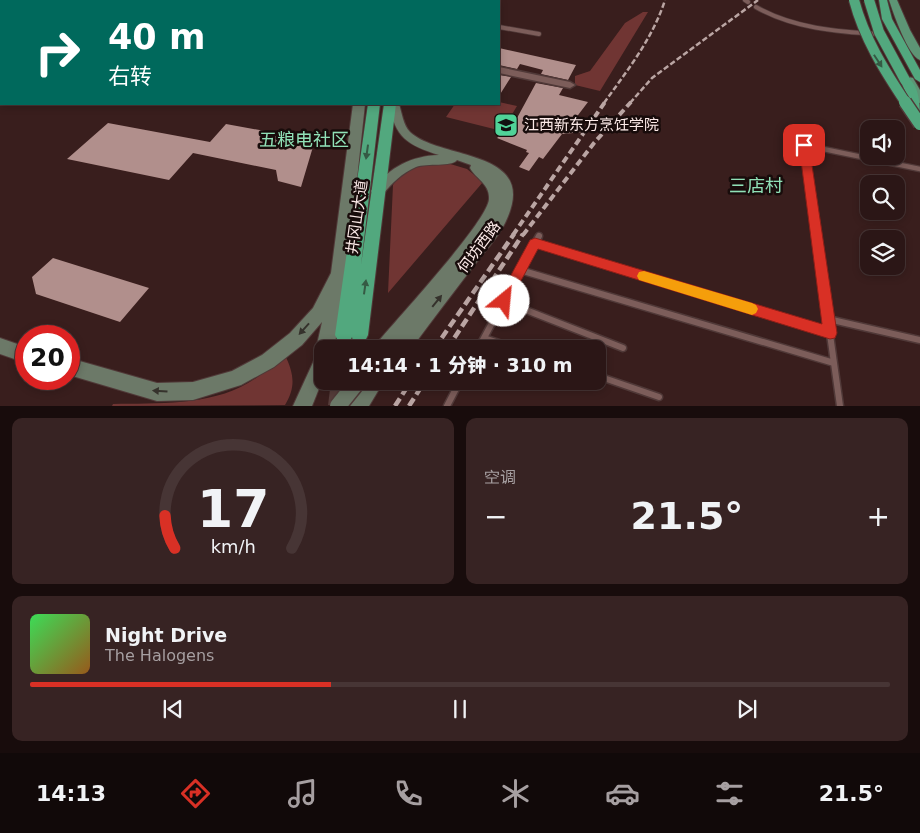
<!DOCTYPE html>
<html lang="zh">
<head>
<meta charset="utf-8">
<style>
	body { margin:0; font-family:"DejaVu Sans","Noto Sans SC",sans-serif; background:#372323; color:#f1f3f6; height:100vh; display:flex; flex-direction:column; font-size:19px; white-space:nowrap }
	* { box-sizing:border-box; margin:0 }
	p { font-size:16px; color:#a69fa1 }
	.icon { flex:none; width:28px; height:28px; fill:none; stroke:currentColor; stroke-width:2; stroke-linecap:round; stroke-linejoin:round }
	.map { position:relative; height:406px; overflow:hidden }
	.side { display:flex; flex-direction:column; gap:12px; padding:12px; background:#180c0c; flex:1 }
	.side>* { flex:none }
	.top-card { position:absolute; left:0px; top:0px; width:500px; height:105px; box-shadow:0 2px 8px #0003,0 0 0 1px #473535; background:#00695c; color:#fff; overflow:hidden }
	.tools { position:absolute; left:860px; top:120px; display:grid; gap:10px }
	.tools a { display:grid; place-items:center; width:45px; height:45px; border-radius:10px; background:#2b1616; box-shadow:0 2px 8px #0003,0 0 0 1px #473535; font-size:25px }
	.speed { position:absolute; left:15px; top:325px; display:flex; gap:10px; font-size:25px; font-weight:700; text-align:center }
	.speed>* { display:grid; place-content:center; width:65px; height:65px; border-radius:50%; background:#2b1616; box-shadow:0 2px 8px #0003,0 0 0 1px #473535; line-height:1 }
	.speed .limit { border:8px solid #d22; background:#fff; color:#111 }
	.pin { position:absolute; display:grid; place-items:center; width:42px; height:42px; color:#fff; margin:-21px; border-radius:10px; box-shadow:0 2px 8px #0006 }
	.me { position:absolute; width:55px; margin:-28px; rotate:28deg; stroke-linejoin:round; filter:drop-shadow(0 0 4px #0008) }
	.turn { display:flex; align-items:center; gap:18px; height:105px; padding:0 25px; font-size:22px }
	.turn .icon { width:65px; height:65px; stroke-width:2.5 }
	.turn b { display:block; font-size:35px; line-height:42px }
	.big { font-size:38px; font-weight:800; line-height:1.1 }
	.side .tile { flex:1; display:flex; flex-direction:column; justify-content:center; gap:8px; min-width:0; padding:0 18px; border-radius:10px; background:#372323 }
	.side .dial { align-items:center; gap:0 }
	.dial svg { height:130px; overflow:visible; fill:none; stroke:#473535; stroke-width:7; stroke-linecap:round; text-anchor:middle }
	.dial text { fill:#f1f3f6; stroke:none }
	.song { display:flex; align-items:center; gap:15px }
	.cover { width:60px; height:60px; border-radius:8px; background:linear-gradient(135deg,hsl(130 70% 55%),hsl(30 70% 35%)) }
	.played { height:5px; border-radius:2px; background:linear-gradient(90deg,#d93025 35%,#473535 35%) }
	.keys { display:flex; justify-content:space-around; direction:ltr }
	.heat { display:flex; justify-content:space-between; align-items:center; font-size:28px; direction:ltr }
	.side .tiles { flex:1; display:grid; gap:12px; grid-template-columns:1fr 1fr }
	.tile:last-child { grid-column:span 2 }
	.trip { position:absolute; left:314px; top:340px; width:292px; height:50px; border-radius:10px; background:#2b1616; box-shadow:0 2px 8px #0003,0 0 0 1px #473535; font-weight:800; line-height:50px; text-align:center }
	.dock { display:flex; height:80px; justify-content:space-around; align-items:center; background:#110909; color:#a69fa1 }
	.dock .icon { width:35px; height:35px }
	.dock .current { color:#d93025 }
	.dock b { font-size:22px; color:#f1f3f6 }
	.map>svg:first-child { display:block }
</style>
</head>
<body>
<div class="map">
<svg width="920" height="406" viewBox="0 0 920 406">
	<rect width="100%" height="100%" fill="#391e1d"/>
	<path fill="#703533" d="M643,12H648L600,91L575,85V76L590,71L625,23Z
		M499,102L517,106L502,131L446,117L455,104H499Z
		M447,163L467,169L483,182L388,293L393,185C405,165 427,164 447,163Z
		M285,355C294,374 296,387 285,405L112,406L113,404C157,403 209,406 248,383C261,376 273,364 285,355Z"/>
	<path fill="#b18f8c" d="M499,48L576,65L568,80L541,74L543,70L520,64L517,69L499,65Z
		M499,75L511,77L499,96Z
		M536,83L563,88L559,95L588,102L569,127L584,132L562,134L543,159L539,157L529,171L519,167L529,153L526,152L527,150L497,138L517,118Z
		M108,123L210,142L226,124L315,140L301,187L278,181L276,170L193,153L169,180L67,159Z
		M53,258L149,288L120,322L36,294L32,277Z"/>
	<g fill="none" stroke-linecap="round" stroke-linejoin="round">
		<path stroke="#563d3b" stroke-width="16" stroke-dasharray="16 8" stroke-linecap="butt" d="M343,349L344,335
			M358,349L359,335
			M336,406L339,381"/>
		<g stroke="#503938" stroke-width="5.5">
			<path id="service-far2" d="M745,0L748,2
				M756,7C793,28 837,32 879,34
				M499,27L539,34"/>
		</g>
		<g stroke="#503938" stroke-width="7">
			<path id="service-far1" d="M816,235L804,145L920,169"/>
		</g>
		<g stroke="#503938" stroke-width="9">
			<path id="service" d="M816,234L840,406
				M535,243L830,333
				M520,270L834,363
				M503,301L623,348
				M828,319L920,340
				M484,338L517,349
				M478,349L539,236
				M598,376L659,397
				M447,406L460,381"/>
		</g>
		<g stroke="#503938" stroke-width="3">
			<path id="tertiary" d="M499,67L570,82L575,85L570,88L499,73Z"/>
		</g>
		<g stroke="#503938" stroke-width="2">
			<path id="secondary" d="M353,104H365L347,273L334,349H322V381L312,406H293L316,356L319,355L316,349L322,322L302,345L274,367L241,385L193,400L157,401L69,375V358L157,383L193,382L232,371L262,355L290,333L313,308L331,273Z
				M389,104H399C402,113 403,125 410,132C441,161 542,148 505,223C498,238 485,251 476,263C454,292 432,320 411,349H374L377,343C396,320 488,221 489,199C490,184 476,179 470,168L471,165L457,160C452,167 427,163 416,167C402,173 392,183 383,194H373L371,191L373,188C391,167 411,156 439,155C407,145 395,137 389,104Z
				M0,338L26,347V363L0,354Z
				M364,381H384L369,406H348Z"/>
		</g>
		<g stroke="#503938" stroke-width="2">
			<path id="primary" d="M405,0H413V1H405Z
				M889,0H897L910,30L920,48V60C908,56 893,12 889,0Z
				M909,77L913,78L920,90V103L916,102L904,80Z"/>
		</g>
		<g stroke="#503938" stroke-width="2">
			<path id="trunk" d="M384,0H392V1H384Z
				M394,0H402V1H394Z
				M879,0H887L892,19L920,70V82L915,79L882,19Z
				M905,77C918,81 920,102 920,114L914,110L900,80Z
				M368,104H380L361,265L384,104H396L368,335L365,341L359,343L353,341L352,337L350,341L344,343L338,341L335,335Z"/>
		</g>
		<use href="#service-far2" stroke="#7c5d5a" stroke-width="4"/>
		<use href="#service-far1" stroke="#7c5d5a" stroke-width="4.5"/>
		<use href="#service" stroke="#7c5d5a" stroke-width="6"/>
		<use href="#tertiary" fill="#7c5d5a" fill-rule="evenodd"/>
		<use href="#secondary" fill="#6c7968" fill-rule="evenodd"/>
		<use href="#primary" fill="#5d9575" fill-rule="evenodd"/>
		<use href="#trunk" fill="#52a87e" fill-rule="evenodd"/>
		<path stroke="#baa5a3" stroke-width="2.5" stroke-dasharray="5.5 2.5" stroke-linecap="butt" d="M604,103C627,71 653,38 665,0
			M630,103L652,78L758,0"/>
		<path stroke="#baa5a3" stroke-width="4" stroke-dasharray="7 4" stroke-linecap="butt" d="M513,235L605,102
			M523,235L594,143L631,102"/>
		<path stroke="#baa5a3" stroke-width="4.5" stroke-dasharray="9 4.5" stroke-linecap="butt" d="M434,349L514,234
			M447,349L523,234
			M395,406L411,381
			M409,406L425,381"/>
		<g stroke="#503938" stroke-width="19" stroke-linecap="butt">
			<path id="secondary-bridge" d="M338,406L358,381"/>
		</g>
		<g stroke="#503938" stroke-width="12" stroke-linecap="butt">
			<path id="trunk-bridge-far1" d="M854,0C864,38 884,70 906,103
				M869,0L879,32L905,80"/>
		</g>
		<g stroke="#503938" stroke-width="15" stroke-linecap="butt">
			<path id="trunk-bridge" d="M905,102L920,124"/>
		</g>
		<use href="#secondary-bridge" stroke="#6c7968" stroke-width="16"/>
		<use href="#trunk-bridge-far1" stroke="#52a87e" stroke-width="10"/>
		<use href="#trunk-bridge" stroke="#52a87e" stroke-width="12"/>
	</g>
	<defs><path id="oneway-solid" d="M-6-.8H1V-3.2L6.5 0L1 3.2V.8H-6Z" transform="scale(1.25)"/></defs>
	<g fill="#355a44">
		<use href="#oneway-solid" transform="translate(878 61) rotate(57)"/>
		<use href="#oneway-solid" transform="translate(367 152) rotate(98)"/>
		<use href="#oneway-solid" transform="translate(365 287) rotate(-82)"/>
	</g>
	<g fill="#35322c">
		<use href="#oneway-solid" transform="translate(437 301) rotate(-51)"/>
		<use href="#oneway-solid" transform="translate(304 329) rotate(132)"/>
		<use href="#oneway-solid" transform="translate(160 391) rotate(-176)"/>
	</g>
	<path fill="#d93025" stroke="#8d1f18" d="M804,141L809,145L837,333L835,338L830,339L538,249L508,305L504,307L499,305L497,301L499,297L530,240L535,238L822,324L799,145Z"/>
	<path fill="#f59e0b" d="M644,271L752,303L756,305L758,309L756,313L752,315L639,280L637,276L639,272Z"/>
	<defs>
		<g id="university-square" transform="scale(1.25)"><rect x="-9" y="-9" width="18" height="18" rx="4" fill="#50d398" stroke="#180c0b"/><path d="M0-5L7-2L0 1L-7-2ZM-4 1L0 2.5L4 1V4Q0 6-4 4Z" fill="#111"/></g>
	</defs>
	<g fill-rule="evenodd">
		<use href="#university-square" x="506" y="125"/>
	</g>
	<g text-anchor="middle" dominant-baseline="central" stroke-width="5" stroke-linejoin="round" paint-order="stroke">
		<g font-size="15" fill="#fceae8" stroke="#180c0b" text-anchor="start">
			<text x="524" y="125">江西新东方烹饪学院</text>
		</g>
		<g font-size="15" fill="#fceae8" stroke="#180c0b">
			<text transform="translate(357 217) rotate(-82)">井冈山大道</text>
			<text transform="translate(479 247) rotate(-53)">何坊西路</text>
		</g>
		<g font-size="18" fill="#90e1b7" stroke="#180c0b">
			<text x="304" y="139">五粮电社区</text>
			<text x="756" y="185">三店村</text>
		</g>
	</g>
</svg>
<div class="tools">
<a><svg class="icon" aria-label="sound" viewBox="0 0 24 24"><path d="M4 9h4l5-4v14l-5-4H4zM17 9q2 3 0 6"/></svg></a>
<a><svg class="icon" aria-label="search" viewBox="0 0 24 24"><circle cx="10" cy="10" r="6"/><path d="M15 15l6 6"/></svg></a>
<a><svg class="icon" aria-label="layers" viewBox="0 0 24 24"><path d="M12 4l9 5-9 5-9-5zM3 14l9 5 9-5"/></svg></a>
</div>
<div class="speed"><div class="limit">20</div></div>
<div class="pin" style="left:804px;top:145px;background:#d93025"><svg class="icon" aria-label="arrive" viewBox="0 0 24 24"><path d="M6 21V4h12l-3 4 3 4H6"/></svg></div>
<svg class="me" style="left:504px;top:301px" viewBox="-20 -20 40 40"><circle r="19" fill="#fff"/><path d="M0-13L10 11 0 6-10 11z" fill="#d93025"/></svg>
<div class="trip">14:14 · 1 分钟 · 310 m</div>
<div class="top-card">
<div class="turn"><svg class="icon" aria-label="right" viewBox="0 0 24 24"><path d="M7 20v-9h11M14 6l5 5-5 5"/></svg><div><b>40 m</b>右转</div></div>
</div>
</div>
<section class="side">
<div class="tiles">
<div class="tile dial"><svg viewBox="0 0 100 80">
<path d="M14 69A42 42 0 1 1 86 69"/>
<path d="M14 69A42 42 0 0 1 8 49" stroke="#d93025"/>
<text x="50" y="56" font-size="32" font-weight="700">17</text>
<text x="50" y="72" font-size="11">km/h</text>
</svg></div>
<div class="tile"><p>空调</p>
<div class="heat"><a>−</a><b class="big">21.5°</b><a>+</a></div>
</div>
<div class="tile">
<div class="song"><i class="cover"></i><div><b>Night Drive</b><p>The Halogens</p></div></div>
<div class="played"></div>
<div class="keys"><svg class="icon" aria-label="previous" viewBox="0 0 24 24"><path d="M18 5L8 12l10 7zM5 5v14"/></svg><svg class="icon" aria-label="pause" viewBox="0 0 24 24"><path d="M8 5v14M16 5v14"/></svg><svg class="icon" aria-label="next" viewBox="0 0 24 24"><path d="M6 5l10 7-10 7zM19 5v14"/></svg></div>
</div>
</div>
</section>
<nav class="dock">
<b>14:13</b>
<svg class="icon current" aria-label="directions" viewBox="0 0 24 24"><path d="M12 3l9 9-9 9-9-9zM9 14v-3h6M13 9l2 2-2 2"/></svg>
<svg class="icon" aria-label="music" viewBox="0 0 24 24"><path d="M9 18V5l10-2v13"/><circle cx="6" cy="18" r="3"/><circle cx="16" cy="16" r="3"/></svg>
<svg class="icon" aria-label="phone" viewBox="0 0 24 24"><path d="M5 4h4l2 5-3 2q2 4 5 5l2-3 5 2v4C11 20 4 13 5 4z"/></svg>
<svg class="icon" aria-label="climate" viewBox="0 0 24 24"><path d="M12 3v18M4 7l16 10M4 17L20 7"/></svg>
<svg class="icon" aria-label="car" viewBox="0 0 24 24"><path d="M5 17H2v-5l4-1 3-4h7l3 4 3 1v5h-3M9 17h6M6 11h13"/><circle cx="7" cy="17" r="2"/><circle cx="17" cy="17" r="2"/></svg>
<svg class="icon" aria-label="filters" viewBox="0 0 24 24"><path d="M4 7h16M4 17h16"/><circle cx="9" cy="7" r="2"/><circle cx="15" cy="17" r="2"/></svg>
<b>21.5°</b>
</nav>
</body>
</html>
